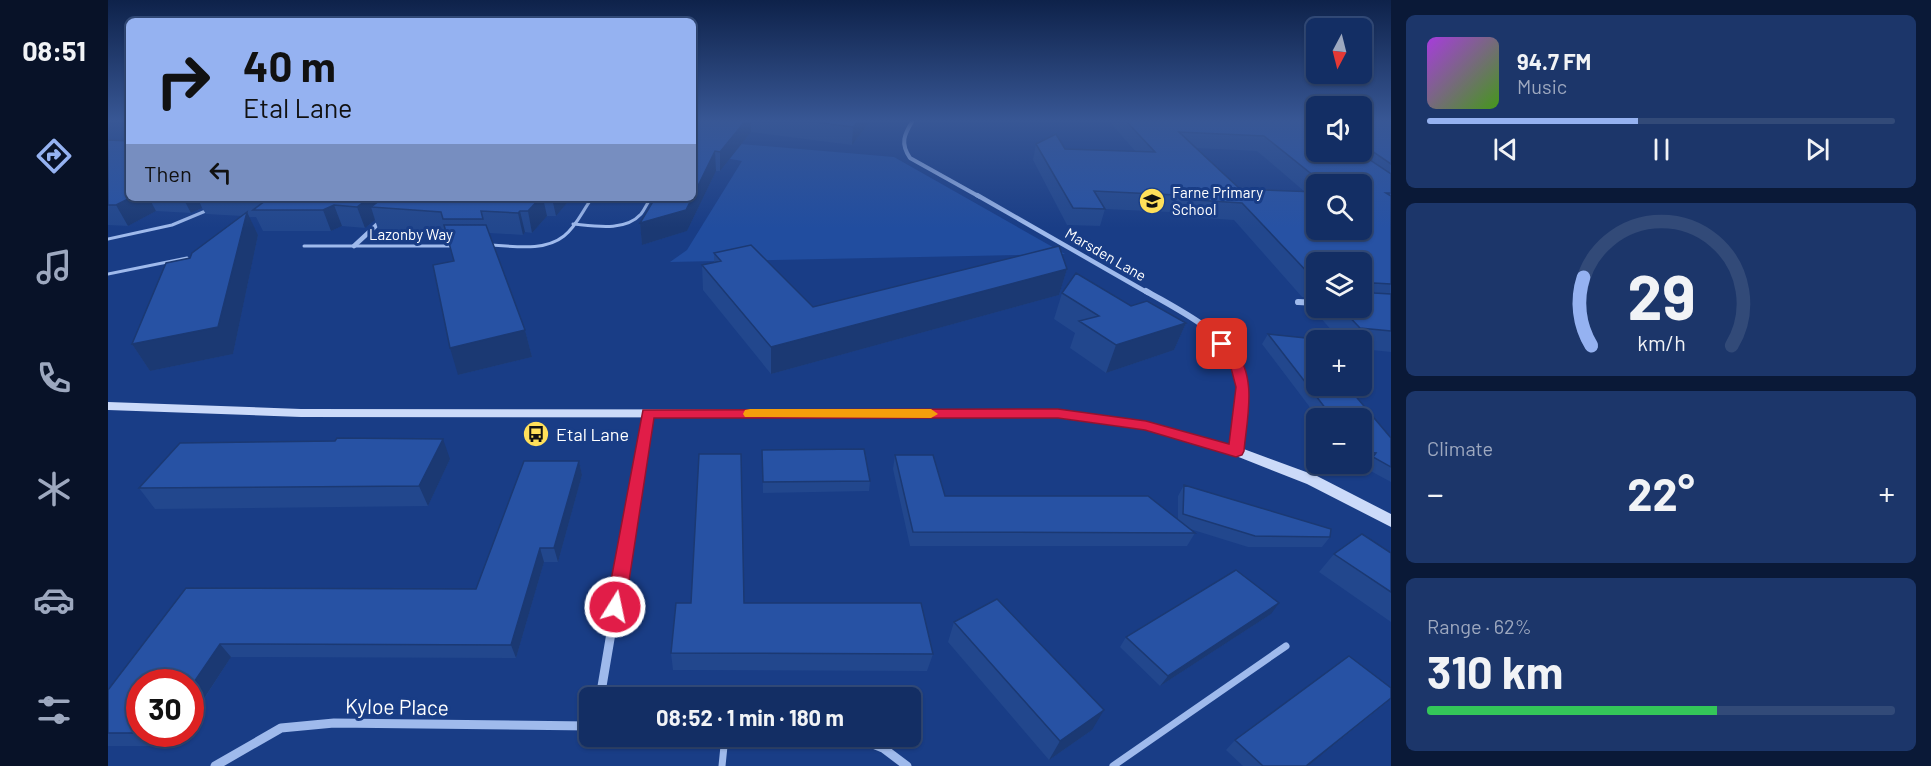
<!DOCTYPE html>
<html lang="en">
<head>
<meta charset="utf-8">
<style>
	body { margin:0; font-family:Barlow,sans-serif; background:#1c366a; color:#f1f3f6; height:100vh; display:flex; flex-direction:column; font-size:22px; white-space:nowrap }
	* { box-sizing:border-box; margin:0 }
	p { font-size:20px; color:#9da8bf }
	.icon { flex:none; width:33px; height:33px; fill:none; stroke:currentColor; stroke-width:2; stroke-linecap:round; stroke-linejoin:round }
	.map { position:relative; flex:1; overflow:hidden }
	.panel { display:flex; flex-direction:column; gap:15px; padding:15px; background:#0a1937; width:540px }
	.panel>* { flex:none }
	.hud { position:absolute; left:18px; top:18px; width:570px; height:183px; border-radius:9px; box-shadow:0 2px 4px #0004,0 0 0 2px #324a78; background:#95b2f1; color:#111; overflow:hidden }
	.needle { width:39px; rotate:187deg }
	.buttons { position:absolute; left:1198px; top:18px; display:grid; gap:12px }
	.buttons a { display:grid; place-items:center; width:66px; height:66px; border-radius:9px; background:#132e64; box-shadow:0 2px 4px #0004,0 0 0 2px #324a78; font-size:30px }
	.speed { position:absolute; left:18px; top:669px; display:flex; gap:12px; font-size:30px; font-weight:700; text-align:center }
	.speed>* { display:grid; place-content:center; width:78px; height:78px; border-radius:50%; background:#132e64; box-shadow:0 2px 4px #0004,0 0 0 2px #324a78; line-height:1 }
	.speed .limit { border:9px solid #d22; background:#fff; color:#111 }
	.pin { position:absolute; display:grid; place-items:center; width:51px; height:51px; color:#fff; margin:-26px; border-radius:12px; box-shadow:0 3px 9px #0006 }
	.me { position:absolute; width:66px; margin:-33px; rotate:10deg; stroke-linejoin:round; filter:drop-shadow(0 0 4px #0008) }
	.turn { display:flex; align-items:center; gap:21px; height:126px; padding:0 18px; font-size:27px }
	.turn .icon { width:78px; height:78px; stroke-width:2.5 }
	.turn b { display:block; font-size:42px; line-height:51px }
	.then { display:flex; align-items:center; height:57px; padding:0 18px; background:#0003; gap:12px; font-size:22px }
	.big { font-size:45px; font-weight:700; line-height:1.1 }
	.panel .widget { flex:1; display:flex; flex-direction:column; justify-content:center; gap:9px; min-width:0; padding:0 21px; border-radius:9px; background:#1c366a }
	.panel .dial { align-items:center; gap:0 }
	.dial svg { height:156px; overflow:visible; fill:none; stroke:#324a78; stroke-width:7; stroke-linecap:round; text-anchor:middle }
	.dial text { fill:#f1f3f6; stroke:none }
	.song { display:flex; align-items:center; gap:18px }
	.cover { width:72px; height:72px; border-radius:9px; background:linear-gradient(135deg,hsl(280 70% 55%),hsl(100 70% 35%)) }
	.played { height:6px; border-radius:3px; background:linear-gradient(90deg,#95b2f1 45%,#324a78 45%) }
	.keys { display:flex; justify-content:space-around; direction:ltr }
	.heat { display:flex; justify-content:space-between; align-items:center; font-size:33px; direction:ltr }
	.charge { height:9px; border-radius:4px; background:linear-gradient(90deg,#34c759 62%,#324a78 0) }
	.trip { position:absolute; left:471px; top:687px; width:342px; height:60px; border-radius:9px; background:#132e64; box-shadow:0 2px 4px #0004,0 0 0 2px #324a78; font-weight:700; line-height:60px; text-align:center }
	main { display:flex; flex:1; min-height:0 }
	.tab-bar { display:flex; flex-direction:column; width:108px; justify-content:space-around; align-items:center; background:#081228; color:#9da8bf }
	.tab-bar .icon { width:42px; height:42px }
	.tab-bar .selected { color:#95b2f1 }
	.tab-bar b { font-size:27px; color:#f1f3f6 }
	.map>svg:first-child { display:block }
</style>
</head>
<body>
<main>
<nav class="tab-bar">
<b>08:51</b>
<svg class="icon selected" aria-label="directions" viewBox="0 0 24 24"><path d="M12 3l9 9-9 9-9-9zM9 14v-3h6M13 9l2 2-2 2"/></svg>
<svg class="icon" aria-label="music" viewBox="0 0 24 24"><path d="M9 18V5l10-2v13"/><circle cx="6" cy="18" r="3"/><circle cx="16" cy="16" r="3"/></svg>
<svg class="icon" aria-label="phone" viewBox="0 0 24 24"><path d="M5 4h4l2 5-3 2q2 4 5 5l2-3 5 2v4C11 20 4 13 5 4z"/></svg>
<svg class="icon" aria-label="climate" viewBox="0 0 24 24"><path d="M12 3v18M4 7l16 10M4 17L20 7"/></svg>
<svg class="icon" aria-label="car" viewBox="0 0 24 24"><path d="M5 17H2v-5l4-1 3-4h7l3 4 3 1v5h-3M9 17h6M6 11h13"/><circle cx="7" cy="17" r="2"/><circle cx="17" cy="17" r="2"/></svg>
<svg class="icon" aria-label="filters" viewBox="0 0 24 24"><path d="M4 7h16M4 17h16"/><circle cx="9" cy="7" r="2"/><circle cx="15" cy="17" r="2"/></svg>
</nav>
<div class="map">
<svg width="1283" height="766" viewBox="0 0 1283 766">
	<rect width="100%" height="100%" fill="#193d86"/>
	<path fill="#214d9f" d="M585,140L786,157L957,254L562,262L579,250L634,161L617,158Z"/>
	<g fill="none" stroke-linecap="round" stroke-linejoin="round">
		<path stroke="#9fbaec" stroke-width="3" d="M465,224C486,226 517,232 533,214C537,209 539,203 543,198
			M0,239L64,225L100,210
			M382,245C405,246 436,252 456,236C468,227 475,210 484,198
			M196,246H346
			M0,274L79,258"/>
		<path stroke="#9fbaec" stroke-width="7" d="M614,766L617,736
			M1005,766L1178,646"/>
		<path stroke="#9fbaec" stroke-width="4" d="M805,120C796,135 792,143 802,158L872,197"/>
		<path stroke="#9fbaec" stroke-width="4.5" d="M869,195L1040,293
			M246,246L273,221"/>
		<path stroke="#9fbaec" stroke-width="6" d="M1038,291C1065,307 1113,330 1128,359C1137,376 1134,397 1132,415
			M1190,302L1209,303"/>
		<path stroke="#9fbaec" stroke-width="8" d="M1128,451L1132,413
			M514,570L540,414"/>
		<path stroke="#9fbaec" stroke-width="9" d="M492,698L514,568
			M745,736L775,748L799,766
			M107,766L173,728L226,723L482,726"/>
		<path fill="#cbdaf9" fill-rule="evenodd" d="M0,402L193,409L950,410L1038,422L1133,448L1209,476L1283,514V527L1199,484L1123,454L1038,430L950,418L193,417L0,410Z"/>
	</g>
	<path fill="#22478d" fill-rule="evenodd" d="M585,120H763L744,145L643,132L612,171H608L579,231L534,245L532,223L585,198Z
		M1000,120H1209V152H1254V120H1283V352L1254,349V340H1232L1204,308L1209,299L1194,297L1126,220L1065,216L1062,212L997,209L992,226L959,225L925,160L928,144L957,149L1028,152ZM1088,148L1149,151L1197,192L1132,189ZM1209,184H1254L1209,230ZM1209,262L1254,308H1209Z
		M0,140L21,198H463L448,216H439L424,233L417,232L415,235L381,233L417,330L424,357L350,375L346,261L339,233L270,229L267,220L257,228L234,226L223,231H155L148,217H141L150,235L125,354L42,371L24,344L82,258L134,216L98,214L94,208L83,213L48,211L20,226L0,225Z
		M606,253L705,307L959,269L951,295L663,374L595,290L594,265L606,262Z
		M954,293L1023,306L1078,323L1066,350L998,373L962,348L967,333L946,319Z
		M1160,334L1283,438V482L1257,468L1260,463H1254V418H1210L1154,344Z
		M654,450L762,481L761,491L655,493Z
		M787,455L837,496L1070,519V496L1076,485L1222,537L1214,547H1140L1082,529L1087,533L1079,546H802L785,469Z
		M342,459L320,506L47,509L31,488Z
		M471,461L474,475L450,562H436L408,658L123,657L66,746H0V690L78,588L368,589Z
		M1283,553V622L1211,572L1226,554Z
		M636,603L825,654L819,671L565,670L563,653Z
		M1163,614L1052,686L1012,647L1018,637Z
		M846,622L984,730L941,760L840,642Z
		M1278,703L1200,766H1135L1118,750L1127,740Z"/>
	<path fill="#1b3973" d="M638,120H643V132L612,171V152Z
		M751,120H763L744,145L745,127Z
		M607,151L608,171L579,231L534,245L532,223L585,198V196Z
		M22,198H41L48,211L20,226L8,205Z
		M75,198H90L94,208L83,213Z
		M261,198H296L263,207L267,220L257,228L249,207Z
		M432,198H435L439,216L424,233L420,211Z
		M444,198H463L448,216Z
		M226,205L234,226L223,231L215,210Z
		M412,211L417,232L415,235L410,213Z
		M139,212L150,235L125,354L42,371L24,344Z
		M959,269L951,295L663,374V347Z
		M1078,323L1066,350L998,373L1008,345Z
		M417,330L424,357L350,375L342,348Z
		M335,439L342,459L320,506L311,486Z
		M471,461L474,475L450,562L446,548Z
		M432,548L436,562L408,658L403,645Z
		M1171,603L1163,614L1052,686L1060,676Z
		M112,644L123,657L82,720V688Z
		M1283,698L1200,766H1198Z
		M996,710L984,730L941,760L952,741Z
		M52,734H74L66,746Z"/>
	<path fill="#2752a4" stroke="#1b3973" stroke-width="1.5" fill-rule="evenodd" d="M585,120H638L612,152L607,151L585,196Z
		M692,120H751L745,127Z
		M1017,120H1209V152H1250L1283,174V193H1278L1283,196V284L1266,283L1261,287L1266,293L1283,294V331L1252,328L1233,308H1254V262H1209V279L1205,278L1134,203L1072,199L1068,195L986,191L997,209L965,208L928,144L948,134L957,149L1047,152ZM1071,132L1156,136L1216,184H1254V230H1209V192L1132,189Z
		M1254,120H1283V164L1254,144Z
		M0,140L21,141L22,198L8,205H0Z
		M161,198H261L249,207L226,205L215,210H145Z
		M275,198H432L420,211H412L410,213L373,211L375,219H335L333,212L263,207Z
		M547,198H584L578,210L532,223Z
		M139,212L110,327L24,344L58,263L82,258L84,253Z
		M336,225H378L417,330L342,348L325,265L346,261Z
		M643,245L705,307L951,246L959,269L663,347L594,265L613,261L606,253Z
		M968,273L1023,306L1039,301L1078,323L1008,345L971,321L991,316L954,293Z
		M1160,334L1198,338L1209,350V386H1239L1283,438V467L1265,457L1268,453L1254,452V418H1225Z
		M229,438L335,439L311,486L31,488L72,443L227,441Z
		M756,449L762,481L655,482L654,450Z
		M591,454H633L636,603H813L825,654L563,653L568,603H583Z
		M787,455H825L837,496H1040L1087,533L805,532Z
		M416,461H471L446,548H432L403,645L112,644L82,688V682H32V733H0V690L78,588L368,589Z
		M1076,485L1223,529L1222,537L1147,536L1075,514Z
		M1254,534L1283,553V592L1226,554Z
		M1128,570L1171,603L1060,676L1018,637Z
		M889,599L996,710L952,741L846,622Z
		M1241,656L1283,688V698L1198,766H1155L1127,740Z"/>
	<linearGradient id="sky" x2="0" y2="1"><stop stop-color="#0e224a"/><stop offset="0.53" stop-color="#385795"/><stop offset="1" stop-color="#385795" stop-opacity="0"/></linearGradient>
	<rect width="1283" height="228" fill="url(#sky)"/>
	<path fill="#e11d48" stroke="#92132f" stroke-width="1.5" d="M1114,340C1119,341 1121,344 1125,348C1150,376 1139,417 1136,451L1134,455L1128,457L1037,430L950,418H546L517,607L514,613L507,616L500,613L498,607L535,410L950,409L1038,421L1121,444L1128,387L1121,360L1108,344Z"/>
	<path fill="#f59e0b" d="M642,409H823L830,414L823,418L637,417L635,414L637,410Z"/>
	<defs>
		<g id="school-disc" transform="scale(1.35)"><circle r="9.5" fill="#ffe05a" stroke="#193d86"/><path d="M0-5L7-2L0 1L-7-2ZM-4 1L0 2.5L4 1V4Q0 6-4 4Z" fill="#111"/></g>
		<g id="bus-disc" transform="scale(1.35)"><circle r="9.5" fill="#ffe05a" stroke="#193d86"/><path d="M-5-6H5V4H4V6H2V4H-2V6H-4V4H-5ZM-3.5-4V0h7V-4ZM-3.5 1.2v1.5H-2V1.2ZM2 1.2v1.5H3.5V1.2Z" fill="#111"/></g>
	</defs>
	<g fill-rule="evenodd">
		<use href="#school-disc" x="1044" y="201"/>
		<use href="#bus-disc" x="428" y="434"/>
	</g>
	<g text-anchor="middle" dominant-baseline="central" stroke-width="6" stroke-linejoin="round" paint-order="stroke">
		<g font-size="15" fill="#fff" stroke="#193d86" text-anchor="start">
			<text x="1064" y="192">Farne Primary<tspan x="1064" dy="17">School</tspan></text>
		</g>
		<g font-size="15" fill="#fff" stroke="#193d86">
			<text x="303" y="234">Lazonby Way</text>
			<text transform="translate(998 254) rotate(30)">Marsden Lane</text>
		</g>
		<g font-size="18" fill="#fff" stroke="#193d86" text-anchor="start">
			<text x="448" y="434">Etal Lane</text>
		</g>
		<g font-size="21" fill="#fff" stroke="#193d86">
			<text transform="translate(289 706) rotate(1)">Kyloe Place</text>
		</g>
	</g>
</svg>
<div class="buttons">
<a><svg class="needle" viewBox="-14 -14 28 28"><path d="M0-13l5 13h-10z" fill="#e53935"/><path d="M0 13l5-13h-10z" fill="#9da8bf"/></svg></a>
<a><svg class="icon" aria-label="sound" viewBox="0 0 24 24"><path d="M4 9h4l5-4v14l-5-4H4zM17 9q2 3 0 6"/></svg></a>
<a><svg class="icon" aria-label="search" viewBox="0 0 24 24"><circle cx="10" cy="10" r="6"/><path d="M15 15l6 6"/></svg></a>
<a><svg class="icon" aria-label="layers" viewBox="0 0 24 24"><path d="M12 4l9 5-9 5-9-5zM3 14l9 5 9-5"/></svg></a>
<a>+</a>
<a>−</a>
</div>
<div class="speed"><div class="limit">30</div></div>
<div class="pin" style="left:1114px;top:344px;background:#d93025"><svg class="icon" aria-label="arrive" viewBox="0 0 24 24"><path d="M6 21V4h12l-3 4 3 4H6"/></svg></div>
<svg class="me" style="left:507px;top:607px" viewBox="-20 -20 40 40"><circle r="17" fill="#e11d48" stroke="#fff" stroke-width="3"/><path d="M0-11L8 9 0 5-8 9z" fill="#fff"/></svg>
<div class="trip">08:52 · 1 min · 180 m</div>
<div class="hud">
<div class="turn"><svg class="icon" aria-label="right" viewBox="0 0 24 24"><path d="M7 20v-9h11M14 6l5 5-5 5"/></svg><div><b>40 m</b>Etal Lane</div></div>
<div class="then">Then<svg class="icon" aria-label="left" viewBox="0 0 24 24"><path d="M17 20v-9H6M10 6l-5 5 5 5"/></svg></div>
</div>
</div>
<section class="panel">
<div class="widget">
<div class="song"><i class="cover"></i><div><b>94.7 FM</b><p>Music</p></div></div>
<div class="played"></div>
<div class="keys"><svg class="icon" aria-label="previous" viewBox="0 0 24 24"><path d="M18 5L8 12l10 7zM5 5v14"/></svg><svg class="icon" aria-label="pause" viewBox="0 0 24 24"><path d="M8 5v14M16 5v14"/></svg><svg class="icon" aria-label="next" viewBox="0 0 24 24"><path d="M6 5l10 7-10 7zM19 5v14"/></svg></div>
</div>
<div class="widget dial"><svg viewBox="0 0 100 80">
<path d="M14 69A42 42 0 1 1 86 69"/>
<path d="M14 69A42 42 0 0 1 10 34" stroke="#95b2f1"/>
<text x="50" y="56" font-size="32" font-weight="700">29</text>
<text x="50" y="72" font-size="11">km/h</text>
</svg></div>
<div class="widget"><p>Climate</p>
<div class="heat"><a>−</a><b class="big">22°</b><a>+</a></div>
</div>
<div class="widget"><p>Range · 62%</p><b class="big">310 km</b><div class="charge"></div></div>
</section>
</main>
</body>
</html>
